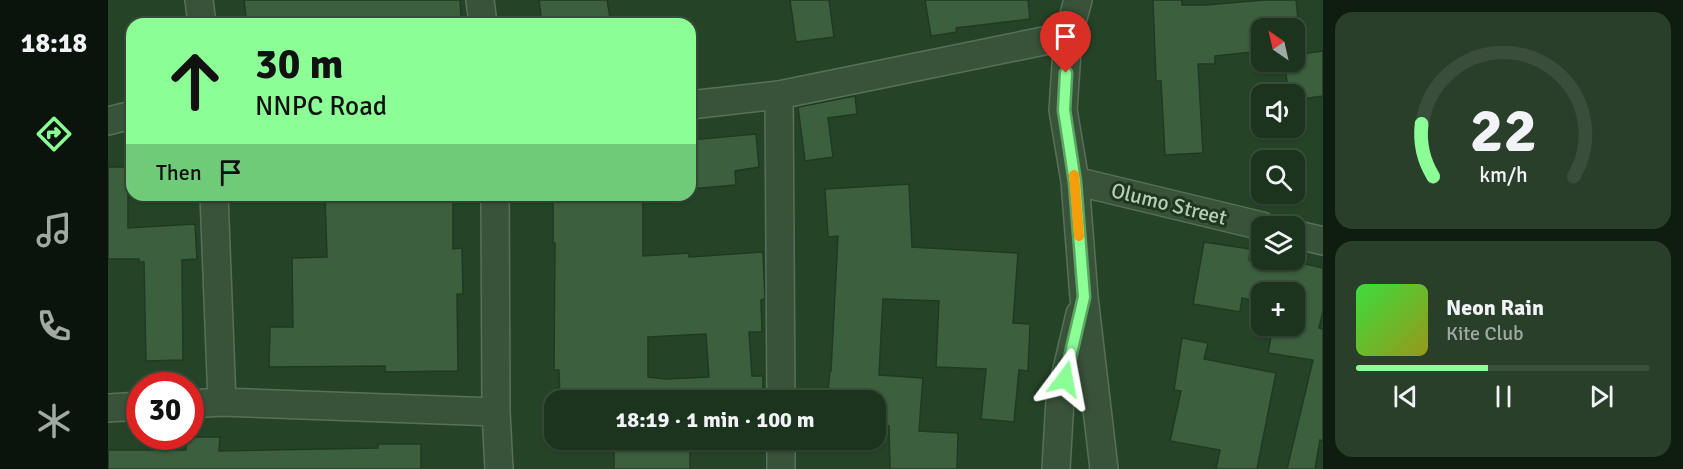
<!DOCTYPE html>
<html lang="en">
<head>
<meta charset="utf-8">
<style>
	body { margin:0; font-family:Signika,sans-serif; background:#293f2a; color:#f1f3f6; height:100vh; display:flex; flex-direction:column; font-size:22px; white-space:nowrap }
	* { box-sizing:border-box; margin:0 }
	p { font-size:20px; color:#a0aaa4 }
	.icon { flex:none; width:33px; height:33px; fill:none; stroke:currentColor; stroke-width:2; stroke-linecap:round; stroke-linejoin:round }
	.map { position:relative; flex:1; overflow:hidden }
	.panel { display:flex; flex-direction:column; gap:12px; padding:12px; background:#0f1c10; width:360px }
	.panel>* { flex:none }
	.top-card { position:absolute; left:18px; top:18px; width:570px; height:183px; border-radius:18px; box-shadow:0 2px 4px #0004,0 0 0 2px #3a4e3b; background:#8bfe96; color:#111; overflow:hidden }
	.needle { width:39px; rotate:326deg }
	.buttons { position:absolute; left:1143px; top:18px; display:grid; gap:12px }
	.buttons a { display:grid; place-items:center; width:54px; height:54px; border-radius:12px; background:#1c331d; box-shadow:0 2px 4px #0004,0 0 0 2px #3a4e3b; font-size:30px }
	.speed { position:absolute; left:18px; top:372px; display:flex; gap:12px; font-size:30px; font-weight:700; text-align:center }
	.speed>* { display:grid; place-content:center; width:78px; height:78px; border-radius:50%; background:#1c331d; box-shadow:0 2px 4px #0004,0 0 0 2px #3a4e3b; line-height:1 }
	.speed .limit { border:9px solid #d22; background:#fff; color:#111 }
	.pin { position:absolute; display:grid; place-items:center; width:51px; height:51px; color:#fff; margin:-62px -26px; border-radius:50% 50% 50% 0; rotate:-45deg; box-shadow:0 0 6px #0007 }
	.pin .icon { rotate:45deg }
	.me { position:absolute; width:66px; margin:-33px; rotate:13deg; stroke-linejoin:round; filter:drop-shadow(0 0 4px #0008) }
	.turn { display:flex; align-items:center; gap:21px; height:126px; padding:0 30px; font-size:27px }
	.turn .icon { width:78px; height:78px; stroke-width:2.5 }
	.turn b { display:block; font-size:42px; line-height:51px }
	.then { display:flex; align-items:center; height:57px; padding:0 30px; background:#0003; gap:12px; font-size:22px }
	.panel .widget { flex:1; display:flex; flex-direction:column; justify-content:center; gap:9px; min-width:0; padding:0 21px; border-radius:18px; background:#293f2a }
	.panel .dial { align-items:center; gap:0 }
	.dial svg { height:156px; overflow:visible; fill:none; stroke:#3a4e3b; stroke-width:7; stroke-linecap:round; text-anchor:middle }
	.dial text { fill:#f1f3f6; stroke:none }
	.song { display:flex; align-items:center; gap:18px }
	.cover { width:72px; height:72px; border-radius:9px; background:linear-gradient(135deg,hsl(120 70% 55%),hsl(60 70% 35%)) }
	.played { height:6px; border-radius:3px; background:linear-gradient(90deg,#8bfe96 45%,#3a4e3b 45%) }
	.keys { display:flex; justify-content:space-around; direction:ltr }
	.trip { position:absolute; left:436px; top:390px; width:342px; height:60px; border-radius:18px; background:#1c331d; box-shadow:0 2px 4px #0004,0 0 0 2px #3a4e3b; font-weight:800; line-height:60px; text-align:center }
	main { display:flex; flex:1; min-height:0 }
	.tabs { display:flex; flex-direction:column; width:108px; justify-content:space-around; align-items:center; background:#0b140c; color:#a0aaa4 }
	.tabs .icon { width:42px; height:42px }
	.tabs .on { color:#8bfe96 }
	.tabs b { font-size:27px; color:#f1f3f6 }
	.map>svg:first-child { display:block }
</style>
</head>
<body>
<main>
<nav class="tabs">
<b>18:18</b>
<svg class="icon on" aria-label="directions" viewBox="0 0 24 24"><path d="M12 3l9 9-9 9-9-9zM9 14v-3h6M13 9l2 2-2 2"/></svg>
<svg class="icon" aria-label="music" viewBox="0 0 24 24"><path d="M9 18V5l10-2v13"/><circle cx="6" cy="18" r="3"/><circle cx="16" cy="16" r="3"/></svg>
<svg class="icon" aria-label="phone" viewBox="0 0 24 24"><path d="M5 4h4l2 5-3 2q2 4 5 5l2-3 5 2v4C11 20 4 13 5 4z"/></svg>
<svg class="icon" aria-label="climate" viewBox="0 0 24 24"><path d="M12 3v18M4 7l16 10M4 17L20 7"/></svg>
</nav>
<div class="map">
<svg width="1215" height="469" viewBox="0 0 1215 469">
	<rect width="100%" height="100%" fill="#254427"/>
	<path fill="#3c5f3e" stroke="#203a22" stroke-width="1.5" fill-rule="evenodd" d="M136,0H352L353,17L269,21L270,24H139Z
		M431,0H499L503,24H434Z
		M682,0H721L726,37L688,42Z
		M817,0H920L922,19L848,28L849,32L823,36Z
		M1045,0H1074V5H1098L1156,0H1188L1191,28H1154V51L1107,56V64H1090L1095,153L1057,155L1053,81H1048Z
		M1215,51V96L1186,100V94H1181L1176,62H1186V55Z
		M747,96L749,114L720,118L725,157L697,161L690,107Z
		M648,134L651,167L627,171L628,185L582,189V140Z
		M0,167H20V228L87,224L89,259L74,260L75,360L38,361L36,262H31V259H0Z
		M801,184L804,247L910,253L905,323L922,324L920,371L911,370L906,422L873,419L878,369L828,367L831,301L775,299L771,375L815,378L811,431L850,433L849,469H782L781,426L768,425V400H719L722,371H723L730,236L720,237L717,189Z
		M217,195H345V249L354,248L355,294H349L350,371L277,372V366L161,367L162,327H185L184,258L219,257Z
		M445,195H535V256L581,253V257L655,252L657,299L653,300L654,332H641L644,376H655V400H452L451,370H446L447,243H445ZM598,334L601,377L558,379L540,377V337Z
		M1096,242L1142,249L1141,260H1194L1193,263L1215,268V311L1211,328L1215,329V441L1212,440L1207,469H1179L1205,360L1160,353L1165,326H1186L1193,292H1154V303L1134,298L1132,312L1085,304Z
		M1074,338L1100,343L1096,359L1168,373L1149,469H1108L1112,450L1062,441L1073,391L1066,390Z
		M78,437H112L111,451L270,448V444H313V469H0V450H78Z
		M506,440H582V469H506Z"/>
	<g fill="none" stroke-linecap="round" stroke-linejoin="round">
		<g stroke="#58705a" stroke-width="30">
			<path id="minor" d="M91,0L94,24
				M372,0L375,24
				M970,0L960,36L955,110L967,181L976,297L996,469
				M671,95L673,400
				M582,105L671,95L960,36
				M0,121L24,115
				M967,181L1154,226
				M106,195L114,402
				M387,195L388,412L391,469
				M1186,234L1215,241
				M82,404L114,402L388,412
				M0,408L32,406
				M673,469V440
				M948,469L952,399L972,314"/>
		</g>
		<use href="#minor" stroke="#39533b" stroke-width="27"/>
	</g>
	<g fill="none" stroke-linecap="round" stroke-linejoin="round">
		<g stroke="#5aa562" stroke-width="15">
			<path id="route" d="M957,379L976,297L967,182L956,110L958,73"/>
		</g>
		<use href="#route" stroke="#8bfe96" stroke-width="10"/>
		<path stroke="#f59e0b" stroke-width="10" d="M966,175L971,236"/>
	</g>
	<g text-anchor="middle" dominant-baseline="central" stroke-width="6" stroke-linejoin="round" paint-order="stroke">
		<g font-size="21" fill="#b7cdb9" stroke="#1e3820">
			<text transform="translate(1061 204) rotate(14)">Olumo Street</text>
		</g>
	</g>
</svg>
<div class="buttons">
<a><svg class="needle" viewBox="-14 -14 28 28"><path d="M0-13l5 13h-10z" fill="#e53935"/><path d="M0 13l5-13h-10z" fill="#a0aaa4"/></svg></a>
<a><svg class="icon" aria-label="sound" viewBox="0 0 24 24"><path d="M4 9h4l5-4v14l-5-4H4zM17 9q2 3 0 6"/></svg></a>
<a><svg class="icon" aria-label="search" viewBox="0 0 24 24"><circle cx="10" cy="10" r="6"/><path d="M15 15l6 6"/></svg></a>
<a><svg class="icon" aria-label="layers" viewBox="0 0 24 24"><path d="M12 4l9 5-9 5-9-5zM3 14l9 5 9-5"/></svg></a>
<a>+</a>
</div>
<div class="speed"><div class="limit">30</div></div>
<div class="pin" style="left:958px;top:73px;background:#d93025"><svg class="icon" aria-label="arrive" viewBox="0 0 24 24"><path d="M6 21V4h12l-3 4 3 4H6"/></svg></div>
<svg class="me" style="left:957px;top:379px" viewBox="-20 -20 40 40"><path d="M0-17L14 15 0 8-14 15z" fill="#8bfe96" stroke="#fff" stroke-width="4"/></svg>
<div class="trip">18:19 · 1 min · 100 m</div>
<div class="top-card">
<div class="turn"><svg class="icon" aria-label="ahead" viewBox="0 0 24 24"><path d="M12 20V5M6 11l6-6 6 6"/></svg><div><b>30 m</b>NNPC Road</div></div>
<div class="then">Then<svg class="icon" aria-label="arrive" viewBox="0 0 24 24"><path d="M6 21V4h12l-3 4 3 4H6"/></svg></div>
</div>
</div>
<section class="panel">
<div class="widget dial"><svg viewBox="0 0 100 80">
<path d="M14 69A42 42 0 1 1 86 69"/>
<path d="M14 69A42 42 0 0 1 8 42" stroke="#8bfe96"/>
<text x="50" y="56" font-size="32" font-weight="700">22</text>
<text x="50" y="72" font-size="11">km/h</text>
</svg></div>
<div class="widget">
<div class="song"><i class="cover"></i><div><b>Neon Rain</b><p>Kite Club</p></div></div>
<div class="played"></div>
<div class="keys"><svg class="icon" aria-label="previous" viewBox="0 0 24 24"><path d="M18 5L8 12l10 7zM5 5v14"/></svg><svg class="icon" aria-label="pause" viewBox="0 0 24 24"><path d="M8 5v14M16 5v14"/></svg><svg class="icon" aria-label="next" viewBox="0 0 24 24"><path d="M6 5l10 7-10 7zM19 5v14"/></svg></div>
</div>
</section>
</main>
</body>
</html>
